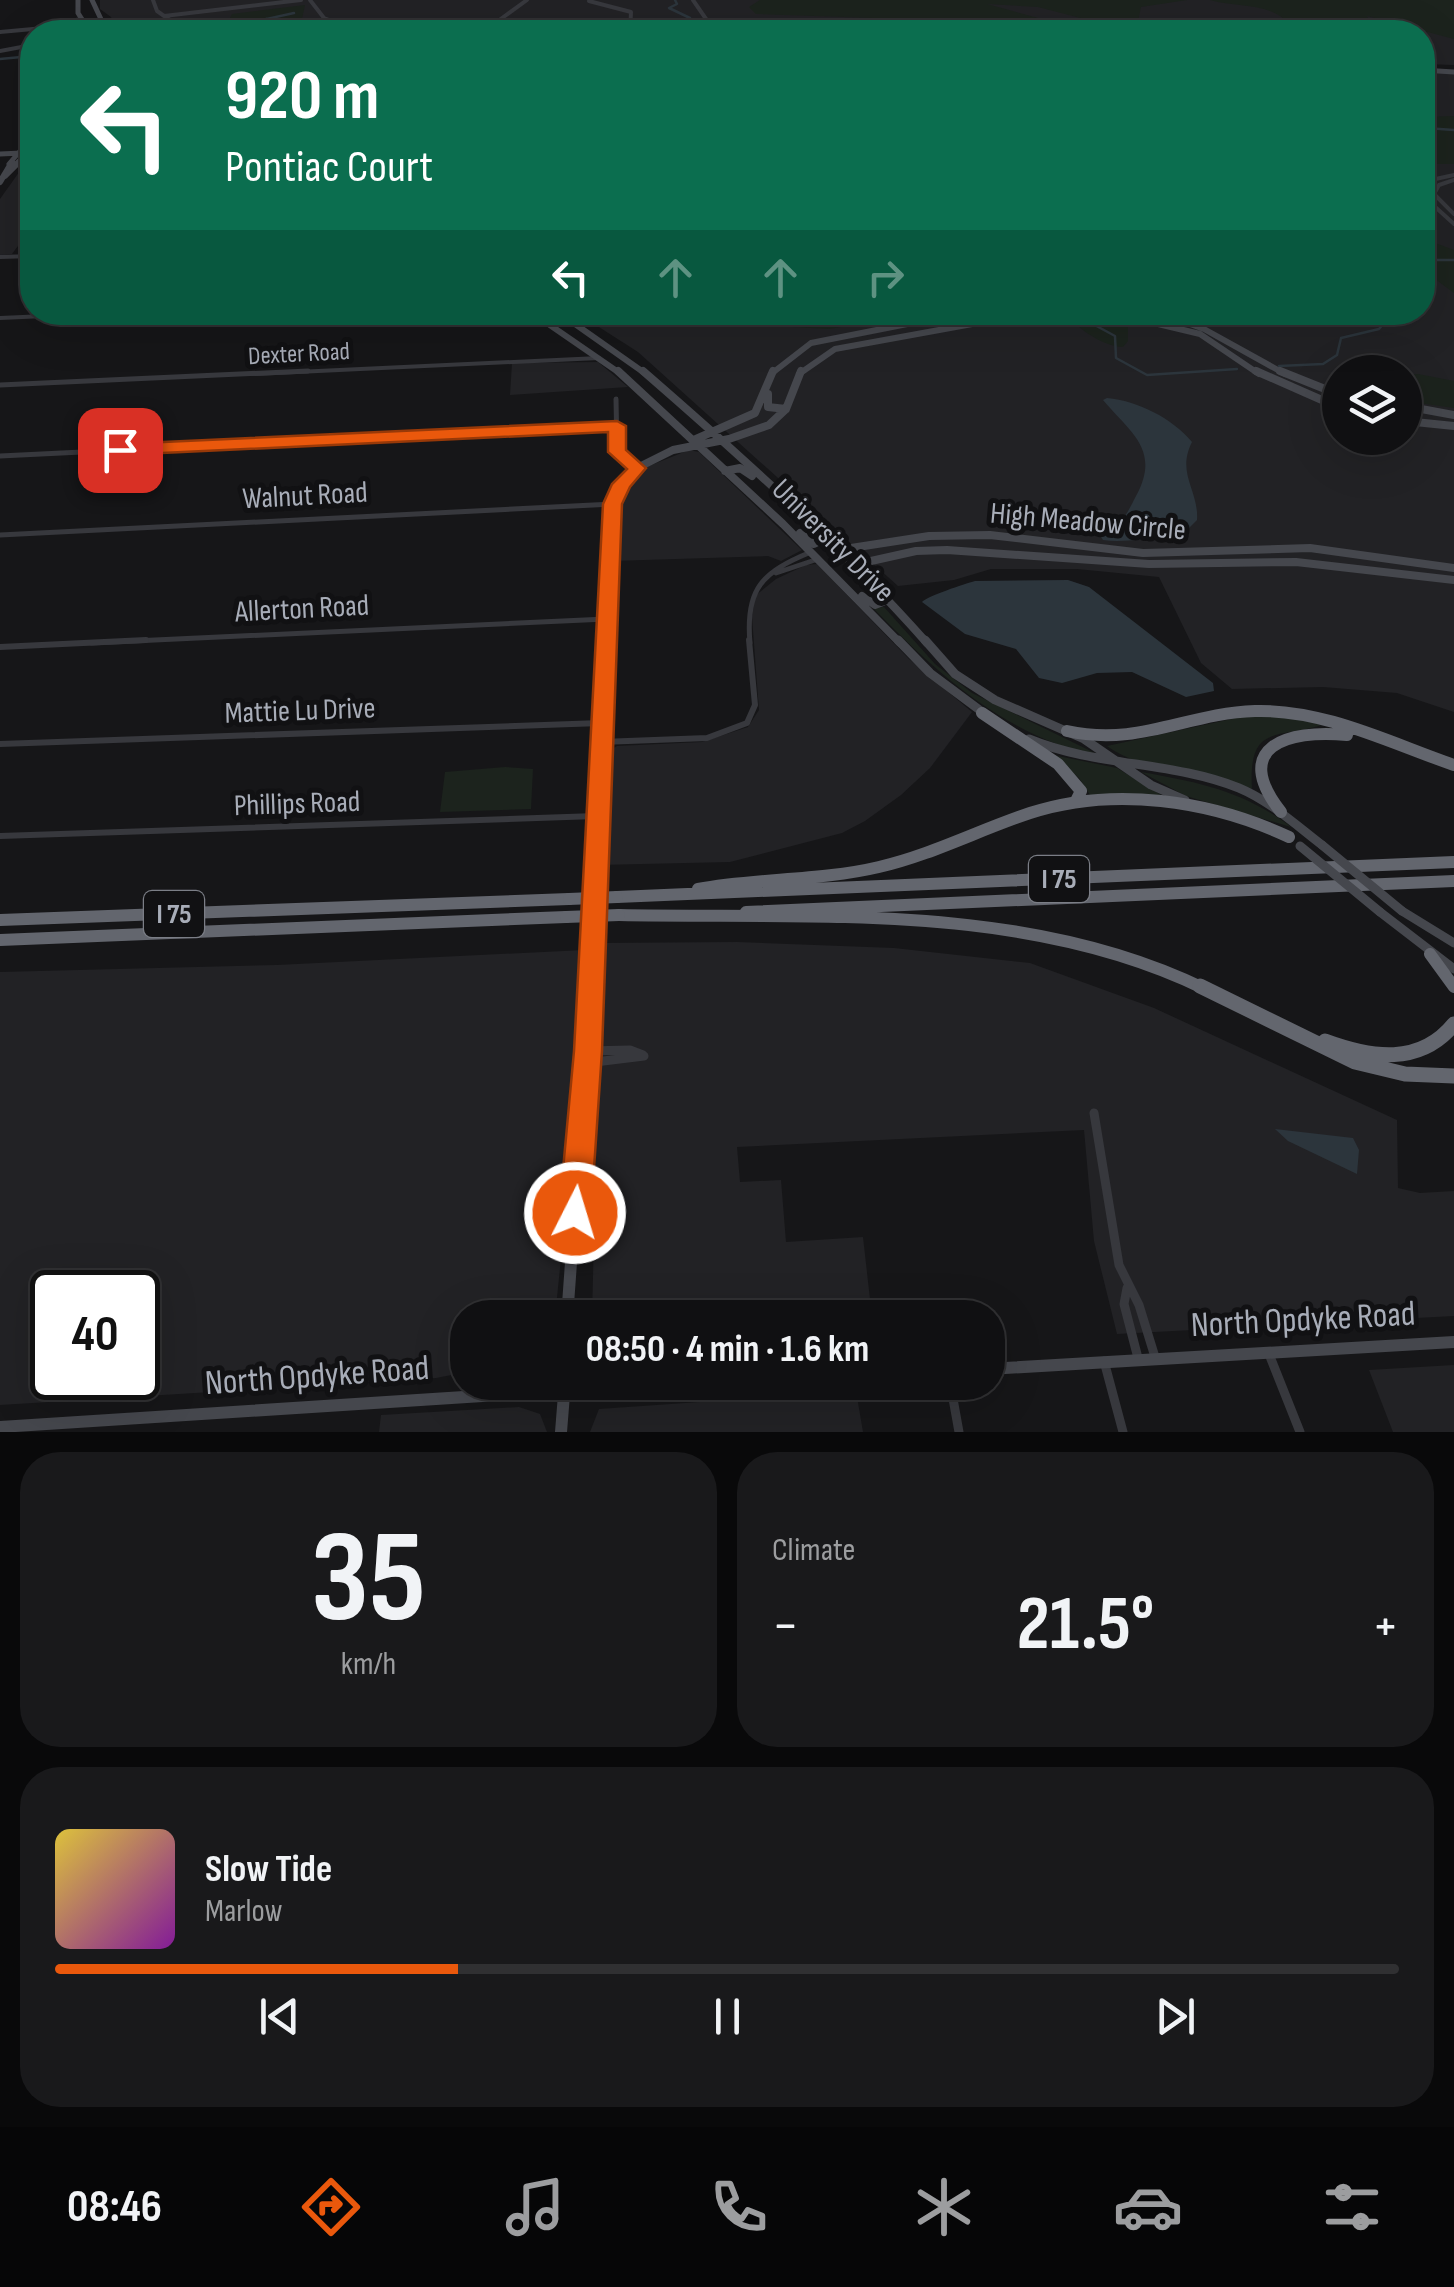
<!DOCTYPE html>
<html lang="en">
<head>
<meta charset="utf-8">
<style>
	body { margin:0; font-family:"Sofia Sans Condensed",sans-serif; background:#19191b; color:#f1f3f6; height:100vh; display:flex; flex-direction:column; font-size:38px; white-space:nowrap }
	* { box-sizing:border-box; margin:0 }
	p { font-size:32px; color:#9c9d9f }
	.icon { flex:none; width:55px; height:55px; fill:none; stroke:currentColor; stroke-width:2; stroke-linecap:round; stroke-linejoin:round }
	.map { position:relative; height:1432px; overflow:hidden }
	.side { display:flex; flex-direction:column; gap:20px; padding:20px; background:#09090a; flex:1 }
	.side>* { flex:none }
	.guide { position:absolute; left:20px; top:20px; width:1415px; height:305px; border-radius:40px; box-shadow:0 10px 40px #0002,0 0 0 2px #303032; background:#0b6e4f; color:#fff; overflow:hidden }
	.controls { position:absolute; left:1322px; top:355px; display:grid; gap:20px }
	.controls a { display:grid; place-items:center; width:100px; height:100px; border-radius:50%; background:#101012; box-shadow:0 10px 40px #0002,0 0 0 2px #303032; font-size:50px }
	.speed { position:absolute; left:30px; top:1270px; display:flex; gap:20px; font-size:50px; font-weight:700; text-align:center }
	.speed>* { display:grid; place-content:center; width:130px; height:130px; border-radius:50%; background:#101012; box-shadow:0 10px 40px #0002,0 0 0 2px #303032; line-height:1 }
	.speed .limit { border:5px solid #111; border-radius:15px; background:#fff; color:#111 }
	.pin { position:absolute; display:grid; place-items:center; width:85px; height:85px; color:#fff; margin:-42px; border-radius:20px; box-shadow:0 5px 15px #0006 }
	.me { position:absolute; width:110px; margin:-55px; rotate:5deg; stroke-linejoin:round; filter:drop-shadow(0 0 8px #0008) }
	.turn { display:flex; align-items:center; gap:35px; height:210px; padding:0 40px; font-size:45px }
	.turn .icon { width:130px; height:130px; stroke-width:2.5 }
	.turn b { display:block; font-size:70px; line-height:85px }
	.lanes { display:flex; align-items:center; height:95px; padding:0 40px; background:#0003; justify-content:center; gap:50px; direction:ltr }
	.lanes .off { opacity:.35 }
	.big { font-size:75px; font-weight:700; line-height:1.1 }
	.side .card { flex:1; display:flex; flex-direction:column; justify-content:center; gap:15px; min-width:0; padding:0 35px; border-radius:40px; background:#19191b }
	.side .dial { align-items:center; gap:0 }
	.dial b { font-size:130px; line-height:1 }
	.song { display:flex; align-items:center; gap:30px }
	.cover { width:120px; height:120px; border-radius:15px; background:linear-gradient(135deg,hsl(50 70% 55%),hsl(290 70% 35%)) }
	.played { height:10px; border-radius:5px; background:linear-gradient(90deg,#ea580c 30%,#303032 30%) }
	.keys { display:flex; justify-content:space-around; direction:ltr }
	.heat { display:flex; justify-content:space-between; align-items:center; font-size:55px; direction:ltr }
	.side .tiles { flex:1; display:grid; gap:20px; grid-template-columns:1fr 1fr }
	.card:last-child { grid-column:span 2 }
	.trip { position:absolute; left:450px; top:1300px; width:555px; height:100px; border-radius:40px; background:#101012; box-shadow:0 10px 40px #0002,0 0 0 2px #303032; font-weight:700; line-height:100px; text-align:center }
	.tab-bar { display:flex; height:160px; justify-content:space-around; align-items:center; background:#060607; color:#9c9d9f }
	.tab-bar .icon { width:70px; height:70px }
	.tab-bar .current { color:#ea580c }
	.tab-bar b { font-size:45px; color:#f1f3f6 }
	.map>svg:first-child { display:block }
</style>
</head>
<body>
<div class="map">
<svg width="1454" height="1432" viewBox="0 0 1454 1432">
	<rect width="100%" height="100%" fill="#161618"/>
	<path fill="#222225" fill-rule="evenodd" d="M100,0H1454V65L1423,64L1422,32H118L111,17L100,9Z
		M1423,71L1454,72V712L1397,693L1323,687L1232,689L1201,663L1159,577L1077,569H991L954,580L898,586L638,352L577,313L1422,312ZM1340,372H1405V438H1340Z
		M27,161H32V237L23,239L12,254L0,255V199Z
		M598,362L628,387L510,395L512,363Z
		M689,450L699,452L802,550L781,561L768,556L612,561L617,503L622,489L649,466Z
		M817,564L909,659L972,712L930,768L901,795L865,821L842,833L730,862L598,865L607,752L617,746L702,742L748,727L759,710L752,617L755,596L776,579L806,565Z
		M737,942L894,948L1030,963L1154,1008L1397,1120L1398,1188L1420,1193L1454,1191V1316L1117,1334L1094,1241L1084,1130L737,1147L740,1182L781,1180L786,1242L863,1237L872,1317L592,1318L601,943Z
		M584,950L578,1092L555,1317L468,1318L467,1372L436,1378L0,1405V972L277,965ZM52,1292H138V1378H52Z
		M1454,1365V1432H1393L1369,1370Z
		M856,1391L863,1432H590L599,1409Z
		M519,1407L540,1414L547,1432H379L381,1415Z"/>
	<path fill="#1c231d" d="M760,0H1187L1141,7L1138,21L1149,32H1134L1038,7L987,4L1049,21L1073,32H896L906,23L903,19L756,14L749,7Z
		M1210,0H1454V39L1367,16L1371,26L1367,32H1295C1276,0 1241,9 1210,0Z
		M305,5L302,19L292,29L296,32H266L265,28L243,32H194L188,28L228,22L232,14Z
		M1454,116V164H1423V132L1433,131L1423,117Z
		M1422,238L1454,250V293L1423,270Z
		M725,312H894L900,317L829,329L720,323Z
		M1069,313H1089L1128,322V341L1123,347C1103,346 1080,330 1066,315Z
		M1418,374L1454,381V408L1405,401V375Z
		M884,607L935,664L972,693L1103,757C1007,738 939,675 873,608Z
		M1250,715L1285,716L1322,725C1276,739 1248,724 1252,789C1206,770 1147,775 1107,746Z
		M1053,755L1117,768L1161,795H1090L1079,778Z
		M505,767L533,769L531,809L440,812L445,772Z
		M1141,772C1198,782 1244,791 1291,827L1186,796Z"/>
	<path fill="#2c353c" d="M1107,398C1138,401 1172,418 1192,442C1176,474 1199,490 1197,520L1178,539C1153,535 1128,544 1103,540L1099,534C1121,526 1126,516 1136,496C1161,450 1131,433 1103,400Z
		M975,581L1068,580L1089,587L1213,683L1214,691L1186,697L1132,672L1097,673L1062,683L1039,678L1016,649L965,634L922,602C928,596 964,584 975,581Z
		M1275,1129L1353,1138L1359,1150L1357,1174L1288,1141Z"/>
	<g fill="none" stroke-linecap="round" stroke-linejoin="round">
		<path stroke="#2c353c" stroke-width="2.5" d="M675,0L677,4L669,8L690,18L693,26
			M266,19L279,23L281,32
			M208,32L294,13
			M0,59L32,56
			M1426,128L1454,130
			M1433,260H1454
			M1091,323L1115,336L1116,358L1147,375L1237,369
			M1279,366L1323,364L1337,355L1341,338L1379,329L1393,312"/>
		<path stroke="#37383d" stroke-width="4" d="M153,0L157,11L187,32
			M310,0L324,18L359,32
			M693,0L715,32
			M589,1L631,12L630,32
			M164,16L301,0
			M782,20L787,32
			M632,28H712
			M0,32L55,27L51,24L82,19
			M458,32L498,21L527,0
			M0,51L32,45
			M1454,180L1439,185L1434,194L1454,214
			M1422,189L1431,180L1454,175
			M1422,195L1454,224
			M0,257L32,256
			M0,318L134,312
			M252,374L599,358"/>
		<path stroke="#37383d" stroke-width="5" d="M0,385L308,371
			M616,399L617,452L637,468
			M0,456L617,426
			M0,535L613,504
			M776,573L818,559
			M91,643L606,619
			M750,643C745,589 762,572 811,552"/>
		<path stroke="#37383d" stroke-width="6" d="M0,647L146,640
			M601,742L707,738L747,723L755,705L749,640
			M0,744L601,723
			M0,836L596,816"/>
		<path stroke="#37383d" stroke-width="9" d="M588,1051L630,1050L643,1055
			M587,1063L644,1056
			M1094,1113L1119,1265L1139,1305L1155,1357
			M1127,1288L1124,1304L1138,1358
			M1269,1354L1300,1432
			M1104,1361L1123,1432
			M950,1382L959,1432"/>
		<path stroke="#45474d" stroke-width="5" d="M78,0V13L90,32
			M92,0L107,32
			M1422,70L1454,72
			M0,154L22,153
			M9,164L32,137
			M16,164L32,148"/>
		<path stroke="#45474d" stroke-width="6" d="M5,176L19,162
			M0,182L12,162
			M531,312L621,374
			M558,312L646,374
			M1108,312L1200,334L1259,374
			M1157,312L1204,329L1285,374
			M771,374L811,343L968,312
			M799,374L835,349L1038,312"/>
		<path stroke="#45474d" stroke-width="8" d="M618,371L783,524L900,643
			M643,371C742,457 840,545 927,643
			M1256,371L1340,408
			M1280,371L1340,395
			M768,394V407L786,409
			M1405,406L1454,415
			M1405,421L1454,426
			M695,443L696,439L755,413L773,371
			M725,471L740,468L752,476
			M800,533L814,544L826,538
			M838,550L929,536L990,535L1143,553L1310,548L1454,568
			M853,565L916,551L947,550L1149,564L1296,562L1454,580
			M862,596L875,605L883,602L885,596
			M605,643L617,492L637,468L673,450L729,439L769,425L786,409L801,371"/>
		<path stroke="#45474d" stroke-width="9" d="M898,640L930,673L985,714
			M925,640L955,674L995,700L1084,739L1151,785L1185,800
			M1029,739C1097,767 1172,761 1239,788C1270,801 1296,825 1322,845
			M1402,911L1454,943
			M1380,912L1454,969
			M591,989L605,640"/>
		<path stroke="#45474d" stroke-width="12" d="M567,1318L591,986
			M988,1369L1454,1342
			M0,1427L698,1382
			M561,1432L565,1382"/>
		<path stroke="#63666e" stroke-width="12" d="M982,713L1058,764L1081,791L1076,801
			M1067,731C1139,747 1187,713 1255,711C1324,709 1390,743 1454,765
			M1281,812C1230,747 1287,729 1347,735
			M698,889C758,878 820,881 879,867C931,855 979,830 1030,813C1113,786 1210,800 1289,837
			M617,897L1454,862
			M746,912L1454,881
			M619,915C814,919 1025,901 1205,989
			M0,920L569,899
			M0,940L566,917
			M1430,954L1454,987"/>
		<path stroke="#63666e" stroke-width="15" d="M1200,986L1355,1062L1405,1074L1454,1076
			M1325,1041C1371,1058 1420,1066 1454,1024"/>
		<path stroke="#45474d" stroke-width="9" d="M1322,845L1402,911
			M1300,846L1380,912"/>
		<path stroke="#63666e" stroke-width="12" d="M569,899L617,897
			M566,917L619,915"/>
	</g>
	<path fill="#ea580c" stroke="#983908" stroke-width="2.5" d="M617,421L626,426V450L646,468L630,487L622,504L602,1051L591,1213L586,1223L575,1227L564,1223L559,1213L574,1051L603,504L612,484L627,469L608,452V432L120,455L111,450L120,444Z"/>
	<g text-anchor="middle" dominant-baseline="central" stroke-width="10" stroke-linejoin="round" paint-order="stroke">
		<g font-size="25" fill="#a8adb8" stroke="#111113">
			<text transform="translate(299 354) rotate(-3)">Dexter Road</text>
		</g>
		<g fill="#111113" stroke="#7b7e86" stroke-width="2.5">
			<rect x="1029" y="856" width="60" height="46" rx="8"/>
			<rect x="144" y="891" width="60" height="46" rx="8"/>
		</g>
		<g font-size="28" font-weight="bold" fill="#a8adb8">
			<text x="1059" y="879">I 75</text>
			<text x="174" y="914">I 75</text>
		</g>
		<g font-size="30" fill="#a8adb8" stroke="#111113">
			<text transform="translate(305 496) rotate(-3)">Walnut Road</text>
			<text transform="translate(1088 522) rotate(5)">High Meadow Circle</text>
			<text transform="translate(833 541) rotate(45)">University Drive</text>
			<text transform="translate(302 609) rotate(-3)">Allerton Road</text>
			<text transform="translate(300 711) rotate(-2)">Mattie Lu Drive</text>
			<text transform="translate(297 804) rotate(-2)">Phillips Road</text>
		</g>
		<g font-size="35" fill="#a8adb8" stroke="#111113">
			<text transform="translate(1303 1320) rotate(-3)">North Opdyke Road</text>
			<text transform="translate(317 1376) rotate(-4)">North Opdyke Road</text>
		</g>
	</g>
</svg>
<div class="controls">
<a><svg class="icon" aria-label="layers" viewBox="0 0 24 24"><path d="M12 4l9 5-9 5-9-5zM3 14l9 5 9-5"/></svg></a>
</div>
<div class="speed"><div class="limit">40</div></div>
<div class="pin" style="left:120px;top:450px;background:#d93025"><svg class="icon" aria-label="arrive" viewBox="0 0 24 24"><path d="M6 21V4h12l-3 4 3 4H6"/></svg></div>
<svg class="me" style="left:575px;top:1213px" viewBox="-20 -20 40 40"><circle r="17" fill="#ea580c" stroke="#fff" stroke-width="3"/><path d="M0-11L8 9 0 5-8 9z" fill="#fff"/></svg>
<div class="trip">08:50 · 4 min · 1.6 km</div>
<div class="guide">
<div class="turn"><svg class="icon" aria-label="left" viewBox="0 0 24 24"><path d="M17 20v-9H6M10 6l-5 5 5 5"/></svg><div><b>920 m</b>Pontiac Court</div></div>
<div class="lanes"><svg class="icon" aria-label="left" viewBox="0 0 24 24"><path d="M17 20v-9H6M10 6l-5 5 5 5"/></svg><svg class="icon off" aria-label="ahead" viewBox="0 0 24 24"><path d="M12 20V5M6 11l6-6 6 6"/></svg><svg class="icon off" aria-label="ahead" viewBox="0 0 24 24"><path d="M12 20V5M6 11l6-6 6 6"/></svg><svg class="icon off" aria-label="right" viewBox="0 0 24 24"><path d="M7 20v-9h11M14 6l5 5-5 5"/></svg></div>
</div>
</div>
<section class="side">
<div class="tiles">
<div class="card dial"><b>35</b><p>km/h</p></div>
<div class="card"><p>Climate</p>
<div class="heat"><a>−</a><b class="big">21.5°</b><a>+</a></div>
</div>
<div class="card">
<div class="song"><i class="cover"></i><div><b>Slow Tide</b><p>Marlow</p></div></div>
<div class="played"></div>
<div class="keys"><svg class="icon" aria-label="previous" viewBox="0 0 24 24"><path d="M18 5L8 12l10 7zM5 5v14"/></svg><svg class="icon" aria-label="pause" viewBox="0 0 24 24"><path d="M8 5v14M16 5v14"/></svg><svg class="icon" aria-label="next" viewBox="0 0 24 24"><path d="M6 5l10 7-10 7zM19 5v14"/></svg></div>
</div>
</div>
</section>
<nav class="tab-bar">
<b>08:46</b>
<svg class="icon current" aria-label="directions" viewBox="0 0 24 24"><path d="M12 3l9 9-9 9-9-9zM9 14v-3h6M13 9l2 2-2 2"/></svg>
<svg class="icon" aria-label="music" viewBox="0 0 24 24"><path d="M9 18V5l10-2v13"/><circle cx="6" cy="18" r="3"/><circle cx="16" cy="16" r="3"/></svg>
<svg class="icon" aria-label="phone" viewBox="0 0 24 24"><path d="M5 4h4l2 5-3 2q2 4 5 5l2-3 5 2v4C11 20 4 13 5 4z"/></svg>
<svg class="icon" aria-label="climate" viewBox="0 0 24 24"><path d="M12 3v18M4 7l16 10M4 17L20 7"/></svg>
<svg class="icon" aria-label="car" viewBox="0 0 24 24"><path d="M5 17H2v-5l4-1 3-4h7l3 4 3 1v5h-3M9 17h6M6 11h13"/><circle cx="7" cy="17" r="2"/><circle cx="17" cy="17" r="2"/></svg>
<svg class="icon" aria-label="filters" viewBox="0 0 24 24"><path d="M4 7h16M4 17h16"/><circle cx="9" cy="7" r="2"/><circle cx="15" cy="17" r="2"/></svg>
</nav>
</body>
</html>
